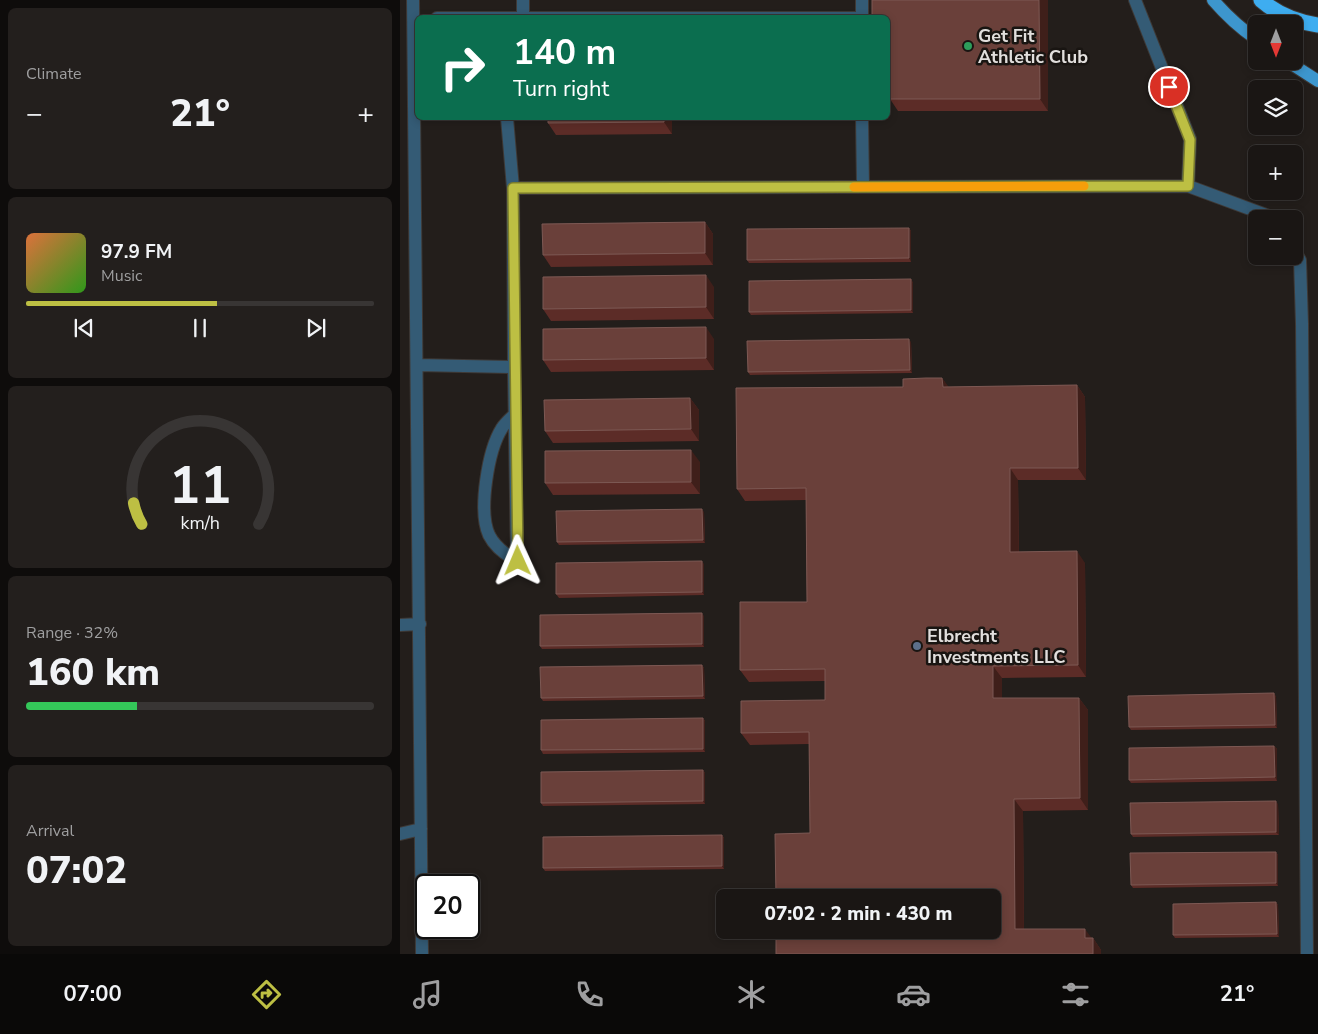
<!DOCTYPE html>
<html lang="en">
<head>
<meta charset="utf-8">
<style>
	body { margin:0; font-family:"Nunito Sans",sans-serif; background:#231f1d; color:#f1f3f6; height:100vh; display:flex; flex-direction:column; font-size:19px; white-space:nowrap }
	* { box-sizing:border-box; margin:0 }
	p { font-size:16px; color:#9f9fa0 }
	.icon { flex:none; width:28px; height:28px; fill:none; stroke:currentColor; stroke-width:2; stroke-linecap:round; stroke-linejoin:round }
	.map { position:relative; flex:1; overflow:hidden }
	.panel { display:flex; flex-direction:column; gap:8px; padding:8px; background:#0e0c0b; width:400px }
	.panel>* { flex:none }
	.banner { position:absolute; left:15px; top:15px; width:475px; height:105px; border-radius:8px; box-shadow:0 2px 8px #0003,0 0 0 1px #383534; background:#0b6e4f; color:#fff; overflow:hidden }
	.needle { width:32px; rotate:180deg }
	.controls { position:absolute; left:848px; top:15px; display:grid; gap:10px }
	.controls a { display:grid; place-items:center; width:55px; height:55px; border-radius:8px; background:#1a1614; box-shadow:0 2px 8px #0003,0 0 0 1px #383534; font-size:25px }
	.speed { position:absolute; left:15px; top:874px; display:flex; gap:10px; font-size:25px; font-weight:700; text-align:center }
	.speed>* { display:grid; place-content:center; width:65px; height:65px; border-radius:50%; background:#1a1614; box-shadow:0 2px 8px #0003,0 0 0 1px #383534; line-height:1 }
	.speed .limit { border:2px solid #111; border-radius:8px; background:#fff; color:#111 }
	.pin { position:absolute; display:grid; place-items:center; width:42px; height:42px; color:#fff; margin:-21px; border:2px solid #fff; border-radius:50%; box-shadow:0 1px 5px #0007 }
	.me { position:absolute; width:55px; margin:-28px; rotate:359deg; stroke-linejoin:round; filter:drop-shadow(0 0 4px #0008) }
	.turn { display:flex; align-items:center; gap:18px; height:105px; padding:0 15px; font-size:22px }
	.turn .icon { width:65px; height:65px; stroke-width:2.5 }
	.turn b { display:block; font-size:35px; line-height:42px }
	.big { font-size:38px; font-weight:800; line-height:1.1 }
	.panel .tile { flex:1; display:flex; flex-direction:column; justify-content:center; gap:8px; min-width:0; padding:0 18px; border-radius:8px; background:#231f1d }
	.panel .dial { align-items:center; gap:0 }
	.dial svg { height:130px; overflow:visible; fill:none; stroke:#383534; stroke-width:7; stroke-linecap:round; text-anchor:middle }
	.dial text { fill:#f1f3f6; stroke:none }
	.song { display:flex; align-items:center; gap:15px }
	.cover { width:60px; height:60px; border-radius:8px; background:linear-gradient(135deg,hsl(20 70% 55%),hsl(110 70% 35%)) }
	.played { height:5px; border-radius:2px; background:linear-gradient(90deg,#bdbf43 55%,#383534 55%) }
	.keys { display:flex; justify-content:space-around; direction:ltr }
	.heat { display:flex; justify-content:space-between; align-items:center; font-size:28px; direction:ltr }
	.charge { height:8px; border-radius:4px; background:linear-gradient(90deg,#34c759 32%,#383534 0) }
	.trip { position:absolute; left:316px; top:889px; width:285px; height:50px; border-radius:8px; background:#1a1614; box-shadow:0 2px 8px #0003,0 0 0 1px #383534; font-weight:800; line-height:50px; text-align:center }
	.dock { display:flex; height:80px; justify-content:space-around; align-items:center; background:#0a0908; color:#9f9fa0 }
	.dock .icon { width:35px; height:35px }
	.dock .active { color:#bdbf43 }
	.dock b { font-size:22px; color:#f1f3f6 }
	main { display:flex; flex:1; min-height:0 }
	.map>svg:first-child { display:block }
</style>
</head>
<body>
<main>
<section class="panel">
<div class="tile"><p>Climate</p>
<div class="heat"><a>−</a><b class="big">21°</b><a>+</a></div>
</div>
<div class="tile">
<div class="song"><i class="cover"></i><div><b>97.9 FM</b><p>Music</p></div></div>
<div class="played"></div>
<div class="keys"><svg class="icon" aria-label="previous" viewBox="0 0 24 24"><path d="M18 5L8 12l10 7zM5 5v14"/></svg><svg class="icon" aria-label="pause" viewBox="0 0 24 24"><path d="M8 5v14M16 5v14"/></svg><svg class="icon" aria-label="next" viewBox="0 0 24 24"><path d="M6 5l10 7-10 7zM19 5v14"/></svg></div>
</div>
<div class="tile dial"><svg viewBox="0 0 100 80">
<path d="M14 69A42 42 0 1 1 86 69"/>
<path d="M14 69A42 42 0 0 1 9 56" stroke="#bdbf43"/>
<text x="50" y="56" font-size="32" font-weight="700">11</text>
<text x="50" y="72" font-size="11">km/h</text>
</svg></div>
<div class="tile"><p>Range · 32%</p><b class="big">160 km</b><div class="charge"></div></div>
<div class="tile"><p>Arrival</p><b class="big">07:02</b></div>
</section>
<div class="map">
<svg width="918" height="954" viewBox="0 0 918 954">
	<rect width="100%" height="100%" fill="#231e1b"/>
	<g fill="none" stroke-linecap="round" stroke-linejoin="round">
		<g stroke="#3e3936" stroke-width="14">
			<path id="minor" d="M13,0L22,954
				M462,0V17
				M735,0L790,139L788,186
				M37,18H462
				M123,18V0
				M462,118L463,187
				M113,188L788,186L877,219
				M894,250L900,260L902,324L907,954
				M17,365L114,367L113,188L107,118
				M114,367L117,561C106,555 95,547 89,535C78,511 88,450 102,428C105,423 111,418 115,414
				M0,625L20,624
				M0,834L21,829"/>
		</g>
		<g stroke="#3e3936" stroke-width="14">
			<path id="major" d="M813,0C826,15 840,28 856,39
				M887,61L918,81"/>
		</g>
		<g stroke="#3e3936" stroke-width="17">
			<path id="highway" d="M861,0C877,14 898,22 918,25"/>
		</g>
		<use href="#minor" stroke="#345b75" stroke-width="12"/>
		<use href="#major" stroke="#3d96cd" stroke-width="12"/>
		<use href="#highway" stroke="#3eadf0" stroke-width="15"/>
	</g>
	<path fill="#5c2c27" d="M472,0H648V111H498L490,99V74H488V18Z
		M272,118V134L156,135L148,123Z
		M305,222L313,234V265L151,267L143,255Z
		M509,228L511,231V262L349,263L347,260Z
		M511,279L513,283V313L351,315L349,312Z
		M314,287V319L151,321L143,309Z
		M314,339V370L151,372L143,360Z
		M511,342L512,373L350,375L348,372Z
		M542,378L548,387L677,385L685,397L686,480H618L619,552L685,563L686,677L602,678V698H679L688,710V810L623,811L624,929L693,938L701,950L376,954L410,833L409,744L350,745L341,733L425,700V681L349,682L340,670L407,602L406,500L345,501L337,489L503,387Z
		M290,398L299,410V441L153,443L145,431Z
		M300,462V494L153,495L145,483Z
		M304,512L305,543L159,545L157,542Z
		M304,564V595L159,598L156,594Z
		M304,616V647L142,649L140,646Z
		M302,665L304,668L305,699L143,701L141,698Z
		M874,693L876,697L877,728L731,730L729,727Z
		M303,718L305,721V752L143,754L141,750Z
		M874,746L877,749V781L731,783L729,780Z
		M303,770L305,773V804L143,806L141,803Z
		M878,804L879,835L733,837L731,834Z
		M322,835L324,838V869L145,871L143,868Z
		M876,852L878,855V886L733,888L731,885Z
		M876,902L878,905L879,937L775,938L773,935Z"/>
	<path fill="#3f1f1a" d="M639,0H648V111L640,99Z
		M264,118H272V134L264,122Z
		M305,222L313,234V265L305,253Z
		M509,228L511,231V262L509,258Z
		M306,275L314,287V319L306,307Z
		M511,279L513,283V313L511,310Z
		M306,327L314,339V370L306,358Z
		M509,339L511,342L512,373L510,370Z
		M542,378L551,390L543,387Z
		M677,385L685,397L686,480L678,468Z
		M290,398L299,410V441L291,429Z
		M291,450L300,462V494L291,482Z
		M610,468L618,480L619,564L610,552Z
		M302,509L304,512L305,543L303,540Z
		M677,551L685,563L686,677L678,665Z
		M302,561L304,564V595L302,592Z
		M302,613L304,616V647L302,644Z
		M302,665L304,668L305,699L303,696Z
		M593,666L602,678V710L593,698Z
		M874,693L876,697L877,728L875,725Z
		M679,698L688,710V810L680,798Z
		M303,718L305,721V752L303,749Z
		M874,746L877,749V781L875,777Z
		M303,770L305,773V804L303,801Z
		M614,799L623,811L624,941L615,929Z
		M876,801L878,804L879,835L876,832Z
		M322,835L324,838V869L322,866Z
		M876,852L878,855V886L876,883Z
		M876,902L878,905L879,937L877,934Z
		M685,929L693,940V938L701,950V954H693L685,938Z"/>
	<path fill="#6a403a" stroke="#7d5954" d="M472,0H639L640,99H490V62H488V18H472Z
		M148,118H264V122L148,123Z
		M305,222V253L143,255L142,224Z
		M509,228V258L347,260V229Z
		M306,275V307L143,309V277Z
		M511,279V310L349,312V281Z
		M306,327V358L143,360V329Z
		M509,339L510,370L348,372L347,341Z
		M526,378H542L543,387L677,385L678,468H610V552L677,551L678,665L593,666V698H679L680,798L614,799L615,929H685V938H693V954H376V930H592V898H376L375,834L410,833L409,732L341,733V701L425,700V669L340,670V602H407L406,488L337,489L336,388L503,387V379Z
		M290,398L291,429L145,431L144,400Z
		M291,450V482L145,483V451Z
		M302,509L303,540L157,542L156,511Z
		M302,561V592L156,594V563Z
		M302,613V644L140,646V615Z
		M302,665L303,696L141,698L140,667Z
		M874,693L875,725L729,727L728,696Z
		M303,718V749L141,750V720Z
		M874,746L875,777L729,780V748Z
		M303,770V801L141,803V772Z
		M876,801V832L731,834L730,803Z
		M322,835V866L143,868V837Z
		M876,852V883L731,885L730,853Z
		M876,902L877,934L773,935V904Z"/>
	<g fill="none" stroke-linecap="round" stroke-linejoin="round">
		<g stroke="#7b7c2c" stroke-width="12">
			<path id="route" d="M118,561L113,188L788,186L790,140L769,87"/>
		</g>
		<use href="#route" stroke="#bdbf43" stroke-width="9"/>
		<path stroke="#f59e0b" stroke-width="9" d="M454,187L684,186"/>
	</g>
	<circle fill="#2e9e5b" stroke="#191512" stroke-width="2" cx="568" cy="46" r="5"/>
	<circle fill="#5c6f8a" stroke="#191512" stroke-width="2" cx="517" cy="646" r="5"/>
	<g text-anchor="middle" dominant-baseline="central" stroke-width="5" stroke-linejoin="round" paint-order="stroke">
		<g font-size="18" font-weight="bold" fill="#e2dfdd" stroke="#191512" text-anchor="start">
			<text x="578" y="36">Get Fit<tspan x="578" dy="21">Athletic Club</tspan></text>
			<text x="527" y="636">Elbrecht<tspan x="527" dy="21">Investments LLC</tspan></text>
		</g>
	</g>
</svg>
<div class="controls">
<a><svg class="needle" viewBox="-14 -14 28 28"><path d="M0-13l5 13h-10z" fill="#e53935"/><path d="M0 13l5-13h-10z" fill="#9f9fa0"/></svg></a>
<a><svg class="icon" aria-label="layers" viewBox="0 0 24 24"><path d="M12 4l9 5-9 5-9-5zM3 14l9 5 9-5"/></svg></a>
<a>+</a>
<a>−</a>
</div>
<div class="speed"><div class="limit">20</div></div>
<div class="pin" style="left:769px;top:87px;background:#d93025"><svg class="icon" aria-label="arrive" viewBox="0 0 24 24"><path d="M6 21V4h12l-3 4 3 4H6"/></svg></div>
<svg class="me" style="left:118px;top:561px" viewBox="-20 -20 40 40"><path d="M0-17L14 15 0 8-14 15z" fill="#bdbf43" stroke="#fff" stroke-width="4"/></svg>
<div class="trip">07:02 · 2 min · 430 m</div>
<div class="banner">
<div class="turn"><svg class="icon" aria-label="right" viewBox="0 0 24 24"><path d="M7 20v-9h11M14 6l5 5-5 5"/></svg><div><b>140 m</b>Turn right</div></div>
</div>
</div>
</main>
<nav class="dock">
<b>07:00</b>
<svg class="icon active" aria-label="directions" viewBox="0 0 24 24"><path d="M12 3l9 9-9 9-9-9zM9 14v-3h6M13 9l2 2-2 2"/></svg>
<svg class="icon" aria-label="music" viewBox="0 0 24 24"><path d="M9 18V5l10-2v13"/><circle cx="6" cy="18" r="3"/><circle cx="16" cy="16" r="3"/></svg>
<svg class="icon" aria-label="phone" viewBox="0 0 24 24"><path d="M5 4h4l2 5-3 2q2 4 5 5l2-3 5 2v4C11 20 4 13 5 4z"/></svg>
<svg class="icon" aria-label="climate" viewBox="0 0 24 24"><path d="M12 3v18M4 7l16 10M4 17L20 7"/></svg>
<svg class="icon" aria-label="car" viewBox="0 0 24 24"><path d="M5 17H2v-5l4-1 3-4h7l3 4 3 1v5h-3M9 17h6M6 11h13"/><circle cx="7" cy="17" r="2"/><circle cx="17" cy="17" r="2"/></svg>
<svg class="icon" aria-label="filters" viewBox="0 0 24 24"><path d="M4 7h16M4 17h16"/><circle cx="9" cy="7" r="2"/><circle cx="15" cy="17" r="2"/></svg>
<b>21°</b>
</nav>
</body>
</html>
